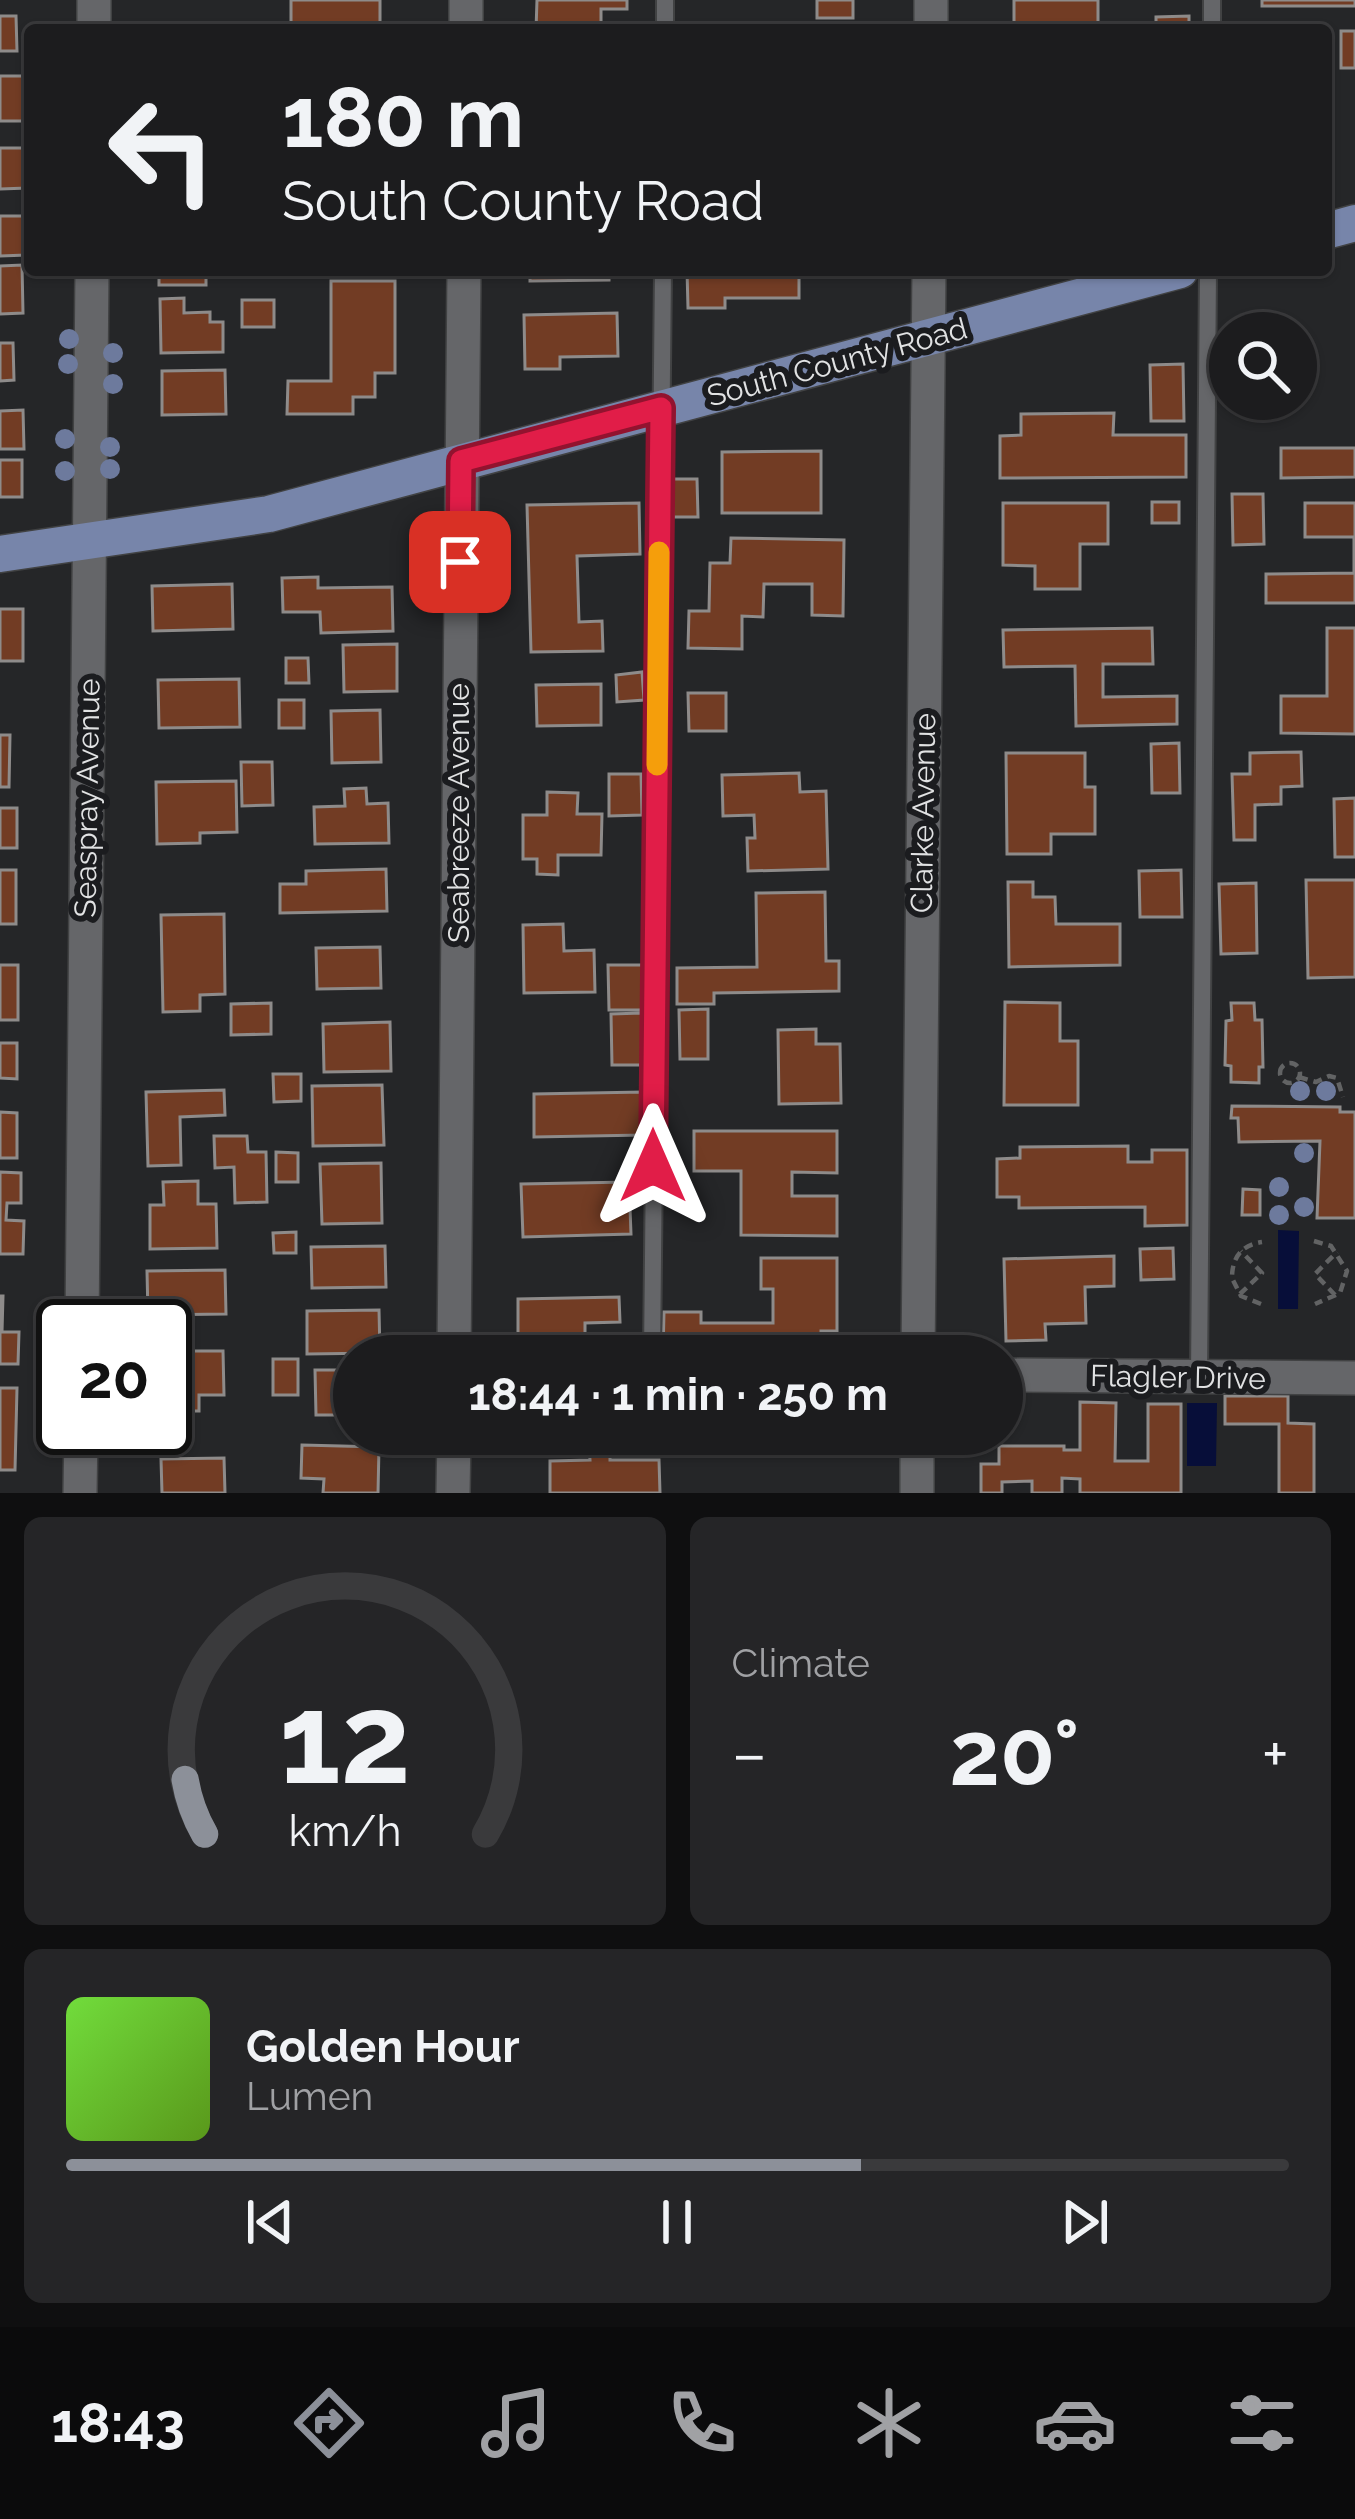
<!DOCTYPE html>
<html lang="en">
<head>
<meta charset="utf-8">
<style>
	body { margin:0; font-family:Raleway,sans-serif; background:#252527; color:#f1f3f6; height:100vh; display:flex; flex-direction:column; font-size:45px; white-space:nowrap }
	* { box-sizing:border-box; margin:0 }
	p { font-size:39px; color:#a0a1a4 }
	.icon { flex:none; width:66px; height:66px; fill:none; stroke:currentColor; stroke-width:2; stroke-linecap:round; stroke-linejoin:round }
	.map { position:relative; height:1493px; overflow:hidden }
	.sheet { display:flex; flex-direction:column; gap:24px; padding:24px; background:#0f0f10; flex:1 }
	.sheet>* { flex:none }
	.banner { position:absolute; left:24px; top:24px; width:1308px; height:252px; border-radius:12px; box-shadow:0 3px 9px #0004,0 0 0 3px #3a3a3c; background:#1c1c1e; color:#f1f3f6; overflow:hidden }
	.tools { position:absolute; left:1209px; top:312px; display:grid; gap:24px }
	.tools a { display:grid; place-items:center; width:108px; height:108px; border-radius:50%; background:#1c1c1e; box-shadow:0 3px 9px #0004,0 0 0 3px #3a3a3c; font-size:60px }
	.speed { position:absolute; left:36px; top:1299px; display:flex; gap:24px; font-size:60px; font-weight:700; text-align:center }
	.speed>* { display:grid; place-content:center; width:156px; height:156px; border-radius:50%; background:#1c1c1e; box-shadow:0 3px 9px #0004,0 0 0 3px #3a3a3c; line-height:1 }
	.speed .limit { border:6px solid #111; border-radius:18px; background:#fff; color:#111 }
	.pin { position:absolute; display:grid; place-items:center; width:102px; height:102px; color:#fff; margin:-51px; border-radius:24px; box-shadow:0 6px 18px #0006 }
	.me { position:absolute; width:132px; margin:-66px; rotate:0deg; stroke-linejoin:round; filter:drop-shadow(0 0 9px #0008) }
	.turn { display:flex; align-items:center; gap:42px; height:252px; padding:0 60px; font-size:54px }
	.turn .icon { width:156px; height:156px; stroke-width:2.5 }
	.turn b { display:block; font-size:84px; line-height:102px }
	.big { font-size:90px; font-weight:700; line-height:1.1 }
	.sheet .widget { flex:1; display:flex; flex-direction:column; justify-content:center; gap:18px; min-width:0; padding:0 42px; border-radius:18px; background:#252527 }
	.sheet .dial { align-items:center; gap:0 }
	.dial svg { height:312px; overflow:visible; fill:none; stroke:#3a3a3c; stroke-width:7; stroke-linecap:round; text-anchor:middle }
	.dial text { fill:#f1f3f6; stroke:none }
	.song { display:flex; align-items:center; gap:36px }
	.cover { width:144px; height:144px; border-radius:18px; background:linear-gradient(135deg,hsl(100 70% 55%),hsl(90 70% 35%)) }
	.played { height:12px; border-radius:6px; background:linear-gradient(90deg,#8c9099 65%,#3a3a3c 65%) }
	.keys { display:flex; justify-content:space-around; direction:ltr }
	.heat { display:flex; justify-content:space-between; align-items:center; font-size:66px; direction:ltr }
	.sheet .tiles { flex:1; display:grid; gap:24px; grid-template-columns:1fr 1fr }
	.widget:last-child { grid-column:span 2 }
	.trip { position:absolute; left:333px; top:1335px; width:690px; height:120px; border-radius:60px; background:#1c1c1e; box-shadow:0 3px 9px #0004,0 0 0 3px #3a3a3c; font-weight:700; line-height:120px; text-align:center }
	.tab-bar { display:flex; height:192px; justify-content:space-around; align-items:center; background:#0b0b0c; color:#a0a1a4 }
	.tab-bar .icon { width:84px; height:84px }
	.tab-bar .selected { color:#8c9099 }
	.tab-bar b { font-size:54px; color:#f1f3f6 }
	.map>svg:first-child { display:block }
</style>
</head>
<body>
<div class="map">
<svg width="1355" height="1493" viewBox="0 0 1355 1493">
	<rect width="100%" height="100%" fill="#252628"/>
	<path fill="#070e39" d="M1278,1230L1299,1231L1298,1309H1278Z
		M1187,1403H1217L1216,1466H1187Z"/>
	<path fill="#723c24" stroke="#8e8b8a" stroke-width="3" d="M291,0H380V30H291Z
		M537,0H627V9H601V30H536Z
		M817,0H853V18H817Z
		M1014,0H1098V30H1014Z
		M1262,0H1355V6H1262Z
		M0,16H16L17,51H0Z
		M1189,16V30H1156V17Z
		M1341,31H1355V68H1341Z
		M0,76H27L28,121H0Z
		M0,148H26L27,188L0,189Z
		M0,216H25L26,255L0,256Z
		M22,265L23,313L0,314V266Z
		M159,270H206V285H159Z
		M530,270H609V280L530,281Z
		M687,270H846V275H799V298H725V308H688Z
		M331,281H395V373H375V397H353V414H287L288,381H331Z
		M184,298V313L210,312V322H223V352L161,353L160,299Z
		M242,300H274V327H242Z
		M617,313L618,356L560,357V369H525L524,315Z
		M0,343H13L14,380L0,381Z
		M1183,364L1184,421H1151L1150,365Z
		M225,370L226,414L162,415V371Z
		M23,410L24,449H0V411Z
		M1114,413L1113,435H1186V477L1000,478V436L1021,435V414Z
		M1281,448H1355V477L1281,478Z
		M821,451V513H722V452Z
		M0,460H22V497H0Z
		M672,479H697L698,517H673Z
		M1232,494H1263L1264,544L1233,545Z
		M1152,502H1179V523H1152Z
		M639,503L640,554L577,556L579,622L602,621L603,651L531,652L527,505Z
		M1003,503H1108V544H1080V589H1035V566L1003,565Z
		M1305,503H1355V603H1266V574L1354,573V537H1305Z
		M731,538L844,540L843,616L812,615V584H764L763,617L742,616V649L688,648L689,611H709L710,563H730Z
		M318,577V588L392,587L393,631L321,633L320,612H283L282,578Z
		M232,584L233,629L153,631L152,586Z
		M0,609H23V661H0Z
		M1152,628L1153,664H1103V697L1177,696V724L1076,726L1075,666L1004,667L1003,630Z
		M1327,628H1355V734L1281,733V696H1327Z
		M397,644V691L344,692L343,645Z
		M286,658H308L309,683H286Z
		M642,672L644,700L617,702L616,675Z
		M239,679L240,727L159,728L158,680Z
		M601,684V725L537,726L536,685Z
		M688,693H726V731H689Z
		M279,700H304V728H279Z
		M380,710L381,762L332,763L331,711Z
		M0,735H10L9,787H0Z
		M1179,743L1180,793H1152L1151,744Z
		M1301,752L1302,786L1281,787V804L1255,805V840H1234L1232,774H1250V753Z
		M1006,753H1085V787H1095V834H1051V854H1007Z
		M241,762H272L273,805L242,806Z
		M799,773L800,792L826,791L828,869L748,871L747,838H755L754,815L723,816L722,775Z
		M609,774H641L642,815L609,816Z
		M236,781L237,832L200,833V843L157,844L156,782Z
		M366,788L367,804L388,803L389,843L315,844L314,807L345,806L344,789Z
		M547,792L578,793L577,814H602L601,855H558V875L537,874V859H523V815H547Z
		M1355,798V857H1335L1334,799Z
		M0,808H17V848H0Z
		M386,869L387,911L280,913V884H306V871Z
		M0,870H16V924H0Z
		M1181,870L1182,917H1140L1139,871Z
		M1306,880H1355V977L1308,978Z
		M1008,882H1033V897H1055L1056,924H1120V965L1009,967Z
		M1256,883L1257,953L1221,954L1219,884Z
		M825,892L826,961H839V991L714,993V1004H677V968L757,967L756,893Z
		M224,914L225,994L200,995V1011L163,1012L161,915Z
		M563,924L564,951L594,950L595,992L524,993L523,925Z
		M380,947L381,988L317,989L316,948Z
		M0,965H18V1020H0Z
		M608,965H643V1010H609Z
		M1005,1002L1060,1003V1041H1078V1105H1004Z
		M271,1003V1034L231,1035V1004Z
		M1231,1003H1254L1255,1020H1262L1263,1067H1259V1083L1231,1082V1066L1225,1065L1226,1021L1232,1020Z
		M708,1009V1059H680L679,1010Z
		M642,1013L643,1065H612L611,1014Z
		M390,1022L391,1071L324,1072L323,1024Z
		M816,1029V1044H840L841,1103L779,1104L778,1030Z
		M0,1043H17V1079L0,1078Z
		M273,1074H301V1101L274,1102Z
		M382,1085L384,1145L313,1146L312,1086Z
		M224,1090L225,1115L180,1117L181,1165L148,1166L146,1092Z
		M643,1092L644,1135L534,1137V1094Z
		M1232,1106L1340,1107V1112H1355V1218H1317L1320,1141L1239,1142L1238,1118H1231Z
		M0,1112L17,1113V1158H0Z
		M694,1131H837V1173L792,1172V1196H837V1236L741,1235V1171H694Z
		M214,1136H247L248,1152H266L267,1202L235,1203L234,1167L215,1168Z
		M1128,1146V1162H1152V1150H1187V1225L1145,1226V1207L1019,1208V1197H997V1159L1020,1158V1147Z
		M276,1152L298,1153V1182H276Z
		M381,1163L382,1223L322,1224L320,1164Z
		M0,1172L21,1173V1203H7L6,1220L24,1221L23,1254H0Z
		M198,1181V1204H216L217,1248L150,1249V1205H164L163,1182Z
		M629,1182L631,1234L523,1237L521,1184Z
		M1243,1189L1260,1190V1215H1242Z
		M296,1232V1253H274L273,1233Z
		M385,1246L386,1287L312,1288L311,1247Z
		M1173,1248L1174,1279L1141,1280L1140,1249Z
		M1114,1256V1286L1085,1287L1086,1323L1045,1324L1046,1340L1006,1341L1004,1259Z
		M761,1258H837V1331H821V1353L663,1354L664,1312H701V1323H773V1289H761Z
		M225,1270L226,1314L148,1315L147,1271Z
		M0,1296H3L2,1332H19L18,1364H0Z
		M619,1297L620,1322L585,1323V1348L518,1349V1299Z
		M379,1310L380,1353L307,1354V1311Z
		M165,1351H223L224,1395H199V1411H165Z
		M273,1359H298V1395H273Z
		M315,1370H354V1415H316Z
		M0,1388H17L15,1470H0Z
		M1225,1396H1288V1423L1314,1424V1493H1279V1424H1225Z
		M1080,1402L1116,1403L1115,1461H1148V1404H1181V1493H1080V1479L1062,1478V1493H1032V1481L1002,1482V1493H981V1464H999V1446H1064V1450H1080Z
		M589,1444H610V1460H659L660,1493H550V1461L590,1460Z
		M302,1445L379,1447L378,1493H323L324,1479L301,1478Z
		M224,1458L225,1493H162L161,1459Z"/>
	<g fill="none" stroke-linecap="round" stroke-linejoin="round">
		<g stroke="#414243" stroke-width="20">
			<path id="lane" d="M665,30V0
				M1212,30V0
				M652,1356L663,270
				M1199,1378L1208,270"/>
		</g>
		<g stroke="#414243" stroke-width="36">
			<path id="street" d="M94,30V0
				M466,30V0
				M931,30V0
				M82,1326L92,270
				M454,1356L464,270
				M918,1356L929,270
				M1002,1375L1355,1378
				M80,1493L81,1428
				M453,1493L454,1434
				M917,1493V1434"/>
		</g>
		<g stroke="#414243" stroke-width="39">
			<path id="primary" d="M1326,231L1355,223
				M0,554L269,514L1180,270"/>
		</g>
		<path stroke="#626364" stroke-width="4.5" stroke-dasharray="9 6" stroke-linecap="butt" d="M1280 1073a10 10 0 1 1 20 0a10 10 0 1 1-20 0Z
			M1299,1077L1316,1082L1329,1076L1337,1078L1343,1097
			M1314,1241L1331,1246L1347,1271L1340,1293L1315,1304
			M1240,1294L1262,1273L1241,1251
			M1335,1295L1315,1274L1337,1252
			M1261,1304L1241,1296L1232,1278C1232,1258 1241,1245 1262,1242"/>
		<use href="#lane" stroke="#656669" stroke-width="16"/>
		<use href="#street" stroke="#656669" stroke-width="33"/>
		<use href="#primary" stroke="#7785aa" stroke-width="36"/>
	</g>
	<g fill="#6d7a9d">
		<circle cx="69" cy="339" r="10"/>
		<circle cx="113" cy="353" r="10"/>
		<circle cx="68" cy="364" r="10"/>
		<circle cx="113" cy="384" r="10"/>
		<circle cx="65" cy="439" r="10"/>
		<circle cx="110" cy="447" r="10"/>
		<circle cx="110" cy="469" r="10"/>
		<circle cx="65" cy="471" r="10"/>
		<circle cx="1300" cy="1091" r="10"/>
		<circle cx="1326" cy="1091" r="10"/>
		<circle cx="1304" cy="1153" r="10"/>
		<circle cx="1279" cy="1187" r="10"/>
		<circle cx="1304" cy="1207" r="10"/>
		<circle cx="1279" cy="1215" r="10"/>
	</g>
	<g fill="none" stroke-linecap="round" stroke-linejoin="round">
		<g stroke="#92132f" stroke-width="30">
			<path id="route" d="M460,562L461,461L661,408L653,1166"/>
		</g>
		<use href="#route" stroke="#e11d48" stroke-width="21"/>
		<path stroke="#f59e0b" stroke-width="21" d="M657,765L659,552"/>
	</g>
	<g text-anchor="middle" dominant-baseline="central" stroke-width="12" stroke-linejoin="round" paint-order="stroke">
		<g font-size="30" fill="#e1e2e3" stroke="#1b1c1f">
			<text transform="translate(837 362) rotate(-15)">South County Road</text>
			<text transform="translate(87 798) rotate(-89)">Seaspray Avenue</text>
			<text transform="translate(458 813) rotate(-90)">Seabreeze Avenue</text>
			<text transform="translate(923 813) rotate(-89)">Clarke Avenue</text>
			<text transform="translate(1178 1377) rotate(1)">Flagler Drive</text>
		</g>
	</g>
</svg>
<div class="tools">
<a><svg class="icon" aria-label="search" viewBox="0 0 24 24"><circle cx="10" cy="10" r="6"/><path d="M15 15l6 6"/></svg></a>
</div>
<div class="speed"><div class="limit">20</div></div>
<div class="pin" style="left:460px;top:562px;background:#d93025"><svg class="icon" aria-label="arrive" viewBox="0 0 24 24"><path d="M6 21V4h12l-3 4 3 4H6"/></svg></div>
<svg class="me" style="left:653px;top:1166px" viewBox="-20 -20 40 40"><path d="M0-17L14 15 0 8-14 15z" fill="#e11d48" stroke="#fff" stroke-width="4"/></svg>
<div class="trip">18:44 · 1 min · 250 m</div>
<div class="banner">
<div class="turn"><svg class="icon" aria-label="left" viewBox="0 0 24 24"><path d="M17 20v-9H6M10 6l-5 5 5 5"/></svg><div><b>180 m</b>South County Road</div></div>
</div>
</div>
<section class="sheet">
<div class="tiles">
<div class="widget dial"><svg viewBox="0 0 100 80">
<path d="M14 69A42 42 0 1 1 86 69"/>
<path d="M14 69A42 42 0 0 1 9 55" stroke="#8c9099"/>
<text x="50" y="56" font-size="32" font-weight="700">12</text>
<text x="50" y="72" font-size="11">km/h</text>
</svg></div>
<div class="widget"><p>Climate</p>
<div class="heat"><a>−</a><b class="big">20°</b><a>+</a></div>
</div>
<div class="widget">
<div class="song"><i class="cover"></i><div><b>Golden Hour</b><p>Lumen</p></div></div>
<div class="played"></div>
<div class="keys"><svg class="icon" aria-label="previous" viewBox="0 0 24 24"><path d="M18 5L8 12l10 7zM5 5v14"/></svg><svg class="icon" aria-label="pause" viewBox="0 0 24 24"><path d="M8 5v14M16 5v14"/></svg><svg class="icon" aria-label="next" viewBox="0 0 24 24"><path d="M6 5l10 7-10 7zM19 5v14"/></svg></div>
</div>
</div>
</section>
<nav class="tab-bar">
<b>18:43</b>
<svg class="icon selected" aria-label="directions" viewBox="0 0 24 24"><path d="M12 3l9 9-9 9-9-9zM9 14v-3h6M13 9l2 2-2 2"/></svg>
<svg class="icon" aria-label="music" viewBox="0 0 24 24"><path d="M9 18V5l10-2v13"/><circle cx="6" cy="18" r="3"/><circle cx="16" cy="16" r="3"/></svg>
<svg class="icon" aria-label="phone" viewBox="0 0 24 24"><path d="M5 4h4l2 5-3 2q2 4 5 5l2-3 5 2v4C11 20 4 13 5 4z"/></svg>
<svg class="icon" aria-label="climate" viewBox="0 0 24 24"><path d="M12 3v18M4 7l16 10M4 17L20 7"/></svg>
<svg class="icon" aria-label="car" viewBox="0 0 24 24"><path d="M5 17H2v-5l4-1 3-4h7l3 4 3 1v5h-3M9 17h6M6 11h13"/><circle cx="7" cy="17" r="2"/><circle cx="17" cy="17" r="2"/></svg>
<svg class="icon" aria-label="filters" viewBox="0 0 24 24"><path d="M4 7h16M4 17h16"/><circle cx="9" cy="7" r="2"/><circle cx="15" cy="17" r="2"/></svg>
</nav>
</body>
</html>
